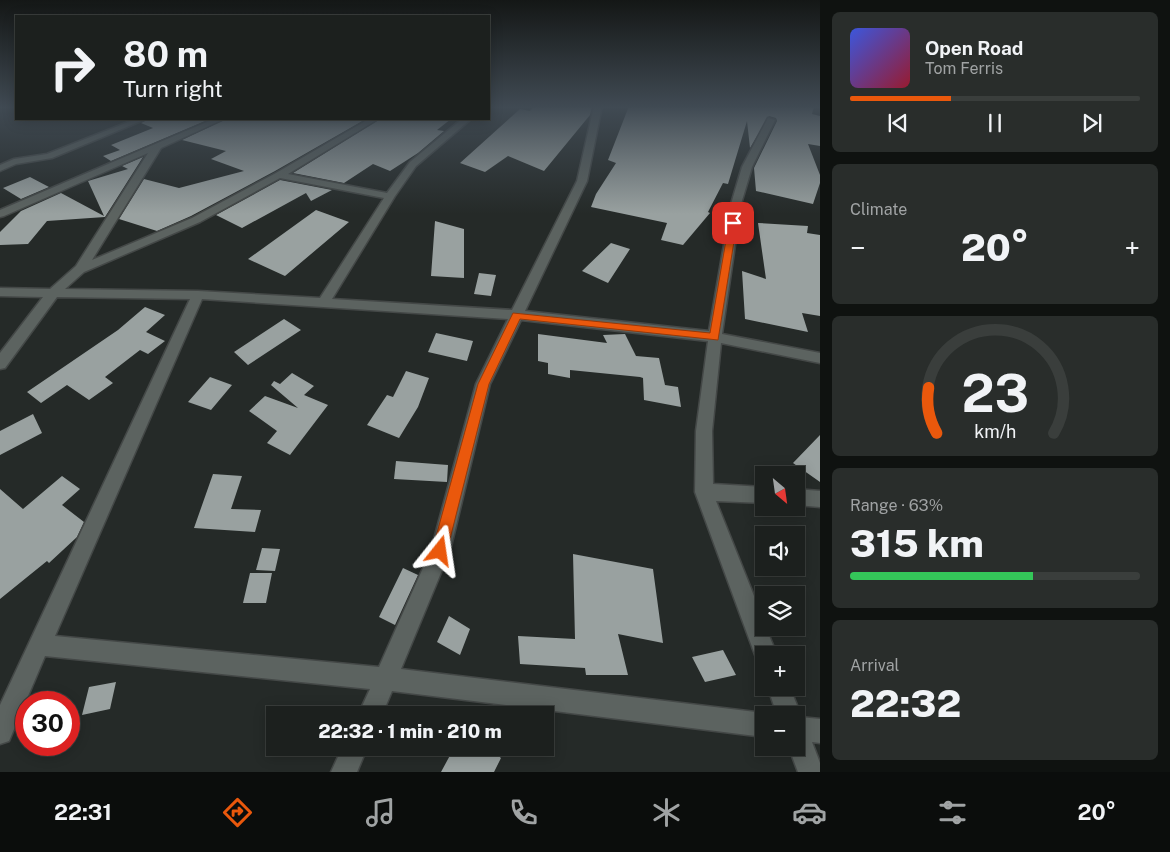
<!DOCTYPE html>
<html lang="en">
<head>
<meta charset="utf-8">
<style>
	body { margin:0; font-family:"Public Sans",sans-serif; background:#292d2b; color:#f1f3f6; height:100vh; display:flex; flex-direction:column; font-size:19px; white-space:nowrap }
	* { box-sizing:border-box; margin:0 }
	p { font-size:16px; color:#a0a3a4 }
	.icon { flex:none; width:28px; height:28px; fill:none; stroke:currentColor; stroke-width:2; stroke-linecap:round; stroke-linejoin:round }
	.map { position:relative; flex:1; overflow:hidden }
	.drawer { display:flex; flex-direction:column; gap:12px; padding:12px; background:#0f1210; width:350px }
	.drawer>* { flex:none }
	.banner { position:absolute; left:15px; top:15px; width:475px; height:105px; border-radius:0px; box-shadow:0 2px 12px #0003,0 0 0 1px #3a3e3c; background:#1c201e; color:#f1f3f6; overflow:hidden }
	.needle { width:32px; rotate:151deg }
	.controls { position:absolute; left:755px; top:466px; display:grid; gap:10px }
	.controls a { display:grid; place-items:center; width:50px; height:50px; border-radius:0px; background:#1c201e; box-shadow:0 2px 12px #0003,0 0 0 1px #3a3e3c; font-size:25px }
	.speed { position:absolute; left:15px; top:691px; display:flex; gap:10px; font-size:25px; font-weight:700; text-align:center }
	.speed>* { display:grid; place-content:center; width:65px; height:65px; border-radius:50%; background:#1c201e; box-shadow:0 2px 12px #0003,0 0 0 1px #3a3e3c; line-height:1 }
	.speed .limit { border:8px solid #d22; background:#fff; color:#111 }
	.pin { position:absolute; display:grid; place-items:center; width:42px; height:42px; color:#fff; margin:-21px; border-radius:10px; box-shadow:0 2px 8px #0006 }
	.me { position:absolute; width:55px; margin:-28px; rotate:15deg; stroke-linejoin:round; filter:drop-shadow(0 0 4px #0008) }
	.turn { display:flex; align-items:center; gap:18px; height:105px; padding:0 25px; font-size:22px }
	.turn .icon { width:65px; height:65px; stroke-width:2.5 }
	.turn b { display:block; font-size:35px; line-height:42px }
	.big { font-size:38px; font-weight:800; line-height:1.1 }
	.drawer .card { flex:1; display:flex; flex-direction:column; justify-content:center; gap:8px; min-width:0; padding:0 18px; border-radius:8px; background:#292d2b }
	.drawer .dial { align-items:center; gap:0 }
	.dial svg { height:130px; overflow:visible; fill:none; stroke:#3a3e3c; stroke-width:7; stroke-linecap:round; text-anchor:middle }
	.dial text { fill:#f1f3f6; stroke:none }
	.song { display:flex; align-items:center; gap:15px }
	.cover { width:60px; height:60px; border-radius:8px; background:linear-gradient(135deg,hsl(230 70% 55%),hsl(350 70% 35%)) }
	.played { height:5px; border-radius:2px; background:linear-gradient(90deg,#ea580c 35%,#3a3e3c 35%) }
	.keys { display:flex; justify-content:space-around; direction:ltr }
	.heat { display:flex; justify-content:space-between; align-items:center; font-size:28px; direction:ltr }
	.charge { height:8px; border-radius:4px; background:linear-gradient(90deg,#34c759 63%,#3a3e3c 0) }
	.trip { position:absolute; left:266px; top:706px; width:288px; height:50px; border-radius:0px; background:#1c201e; box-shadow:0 2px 12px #0003,0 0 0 1px #3a3e3c; font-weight:800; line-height:50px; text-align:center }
	.tabs { display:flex; height:80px; justify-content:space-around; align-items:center; background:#0b0d0c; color:#a0a3a4 }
	.tabs .icon { width:35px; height:35px }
	.tabs .active { color:#ea580c }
	.tabs b { font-size:22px; color:#f1f3f6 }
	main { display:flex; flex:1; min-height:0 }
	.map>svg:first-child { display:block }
</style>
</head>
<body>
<main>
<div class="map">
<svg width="820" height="772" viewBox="0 0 820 772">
	<rect width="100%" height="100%" fill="#252a28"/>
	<path fill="#99a1a0" d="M534,106H592L590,115L544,171L508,156L485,172L460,163L520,109L530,111Z
		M629,106H814L812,114L820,116V146L808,144L820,175V183L813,204L756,191L754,168L777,121L776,118L769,116L750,148L747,121L728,184L723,183L708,212L710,213L683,245L661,240L667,223L591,207L596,194L616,163L608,160Z
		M148,119H210L111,161L103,156L120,150L111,145L153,128L141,123Z
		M226,119H366L275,171L191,216L157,231L119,219L144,179L179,188L244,171L211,159L226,151L182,140Z
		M380,119H451L437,130L444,131L418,153L390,171L373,164L344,183L293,173Z
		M143,157L105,217L47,221L28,244L0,245V232L21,211L61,193L104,216L88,181L128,169L122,166Z
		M30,177L49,187L21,199L3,188Z
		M280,180L332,190L311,201L306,193L242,228L216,215Z
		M316,210L349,222L285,276L248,259Z
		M435,221L464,229V278L431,276Z
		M758,223L808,226L807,233L820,235V316L802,313L808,332L745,319L742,271L766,279Z
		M611,243L630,249L608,283L582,271Z
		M479,273L496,275L491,296L474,294Z
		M145,307L165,315L146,332L165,341L148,354L140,350L105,377L113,383L89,400L67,385L41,403L27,392L118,330Z
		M284,319L301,330L248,365L234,352Z
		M436,333L473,341L467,361L428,352Z
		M538,334L607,343L603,335L625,334L636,356L659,358L665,385L678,387L681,407L644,400L643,378L640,377L570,370V378L548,374V363L538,361Z
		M406,371L429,378L418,407L399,438L367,425L387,395L393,397Z
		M292,373L314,386L304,395L328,405L290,455L267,443L277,431L249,411L265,396L298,408L271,385L274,381L280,384Z
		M210,377L232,385L211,410L188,402Z
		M33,414L42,433L0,455V431Z
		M820,435V482L793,463Z
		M396,461L448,465L447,482L394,479Z
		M213,474L242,476L231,509L261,510L255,532L194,528Z
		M62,476L80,489L62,505L84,522L77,537L49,563L47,561L0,599V489L23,509Z
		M262,548L280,549L275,571L256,570Z
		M573,554L653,569L663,643L618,634L628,675H586L585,668L520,664L518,636L575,639Z
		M403,568L418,575L395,625L379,617Z
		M250,573H272L266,603H243Z
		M449,616L470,629L460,655L437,642Z
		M723,650L736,675L705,682L692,657Z
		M116,682L110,709L82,715L89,687Z
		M454,748H489L501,758L494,772H441Z"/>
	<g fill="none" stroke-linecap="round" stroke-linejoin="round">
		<g stroke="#444847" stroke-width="3">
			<path id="street" d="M594,106H602L587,181L525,311L709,331L731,204L742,167L768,118L775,120L752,167L741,204L722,334L820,353V363L721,343L712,431L713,484L764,487V503L716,501L764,621V628H766L777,655H764V665L758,663L695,492L696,431L708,341L521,320L490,384L450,551L401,669L764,713L769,715H764V737L392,691L382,715H358L370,689L45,656L9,741L0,744V705L190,299L57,297L5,368L0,369V353L43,297L0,296V288L50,289L76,266L148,153L4,216L0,217V210L214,119H224L161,148L92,260L192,218L276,173L369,119H378L288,174L387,193L410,162L462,119H471L416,166L395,196L332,299L512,310L577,181ZM280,178L384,198L320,298L198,291L65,289L84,272L200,222ZM202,299L508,319L476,384L431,550L379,667L55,636Z
				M136,119H146L52,158L16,164L0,171V165L14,159L47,154Z
				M796,489L820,491V507L796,505Z
				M768,688H790L801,715L800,717L820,719V743L812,742L820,763V772H798L789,748H796V715H777Z
				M342,748H367L357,772H331Z"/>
		</g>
		<use href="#street" fill="#5c6360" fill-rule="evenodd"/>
	</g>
	<linearGradient id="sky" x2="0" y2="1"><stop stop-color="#141716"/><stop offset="0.5" stop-color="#404a53"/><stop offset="1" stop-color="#404a53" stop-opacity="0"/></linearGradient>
	<rect width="820" height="214" fill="url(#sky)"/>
	<path fill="#ea580c" stroke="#983908" d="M733,221L737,223L718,340L520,319L489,384L447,551L445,556L440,559L435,556L432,551L478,384L513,313L710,333L729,223Z"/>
</svg>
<div class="controls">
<a><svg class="needle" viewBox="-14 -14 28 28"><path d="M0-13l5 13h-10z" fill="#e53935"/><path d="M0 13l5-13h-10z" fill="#a0a3a4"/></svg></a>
<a><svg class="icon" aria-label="sound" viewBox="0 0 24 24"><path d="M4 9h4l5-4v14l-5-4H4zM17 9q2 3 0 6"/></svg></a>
<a><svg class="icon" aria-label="layers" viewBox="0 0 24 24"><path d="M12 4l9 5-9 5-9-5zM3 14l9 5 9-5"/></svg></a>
<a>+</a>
<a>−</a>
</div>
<div class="speed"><div class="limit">30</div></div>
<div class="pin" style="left:733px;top:223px;background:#d93025"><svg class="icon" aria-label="arrive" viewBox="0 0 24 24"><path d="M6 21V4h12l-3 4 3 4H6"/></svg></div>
<svg class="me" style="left:440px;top:551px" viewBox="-20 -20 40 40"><path d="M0-17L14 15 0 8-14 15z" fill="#ea580c" stroke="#fff" stroke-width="4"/></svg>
<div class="trip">22:32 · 1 min · 210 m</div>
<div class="banner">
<div class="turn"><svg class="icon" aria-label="right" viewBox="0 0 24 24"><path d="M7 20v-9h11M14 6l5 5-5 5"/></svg><div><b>80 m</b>Turn right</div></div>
</div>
</div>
<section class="drawer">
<div class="card">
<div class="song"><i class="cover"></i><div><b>Open Road</b><p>Tom Ferris</p></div></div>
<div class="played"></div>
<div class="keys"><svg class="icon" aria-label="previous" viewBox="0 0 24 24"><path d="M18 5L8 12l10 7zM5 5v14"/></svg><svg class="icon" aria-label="pause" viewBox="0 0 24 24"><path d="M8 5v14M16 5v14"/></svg><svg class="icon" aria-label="next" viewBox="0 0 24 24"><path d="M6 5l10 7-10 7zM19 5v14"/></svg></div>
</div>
<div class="card"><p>Climate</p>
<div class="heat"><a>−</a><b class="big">20°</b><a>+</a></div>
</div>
<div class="card dial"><svg viewBox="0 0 100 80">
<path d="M14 69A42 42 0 1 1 86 69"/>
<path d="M14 69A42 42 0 0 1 9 41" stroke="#ea580c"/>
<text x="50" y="56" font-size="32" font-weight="700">23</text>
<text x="50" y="72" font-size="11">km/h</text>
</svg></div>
<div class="card"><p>Range · 63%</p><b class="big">315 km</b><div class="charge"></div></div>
<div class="card"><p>Arrival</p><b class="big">22:32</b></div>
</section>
</main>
<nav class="tabs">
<b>22:31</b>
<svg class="icon active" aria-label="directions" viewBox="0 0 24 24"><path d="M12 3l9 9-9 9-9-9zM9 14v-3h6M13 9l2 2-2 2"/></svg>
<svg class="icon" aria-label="music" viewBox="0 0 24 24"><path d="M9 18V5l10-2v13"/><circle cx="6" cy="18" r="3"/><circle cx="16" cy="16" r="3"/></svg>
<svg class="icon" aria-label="phone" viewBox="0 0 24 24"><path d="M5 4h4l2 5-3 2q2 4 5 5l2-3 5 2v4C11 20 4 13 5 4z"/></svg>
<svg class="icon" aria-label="climate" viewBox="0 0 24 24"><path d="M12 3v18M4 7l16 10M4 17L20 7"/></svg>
<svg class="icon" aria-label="car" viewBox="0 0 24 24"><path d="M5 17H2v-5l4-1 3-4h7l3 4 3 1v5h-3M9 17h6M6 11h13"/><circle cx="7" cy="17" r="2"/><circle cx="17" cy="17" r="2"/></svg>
<svg class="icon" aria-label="filters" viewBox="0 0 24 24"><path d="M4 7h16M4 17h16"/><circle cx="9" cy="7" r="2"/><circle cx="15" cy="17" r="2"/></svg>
<b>20°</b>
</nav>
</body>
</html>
